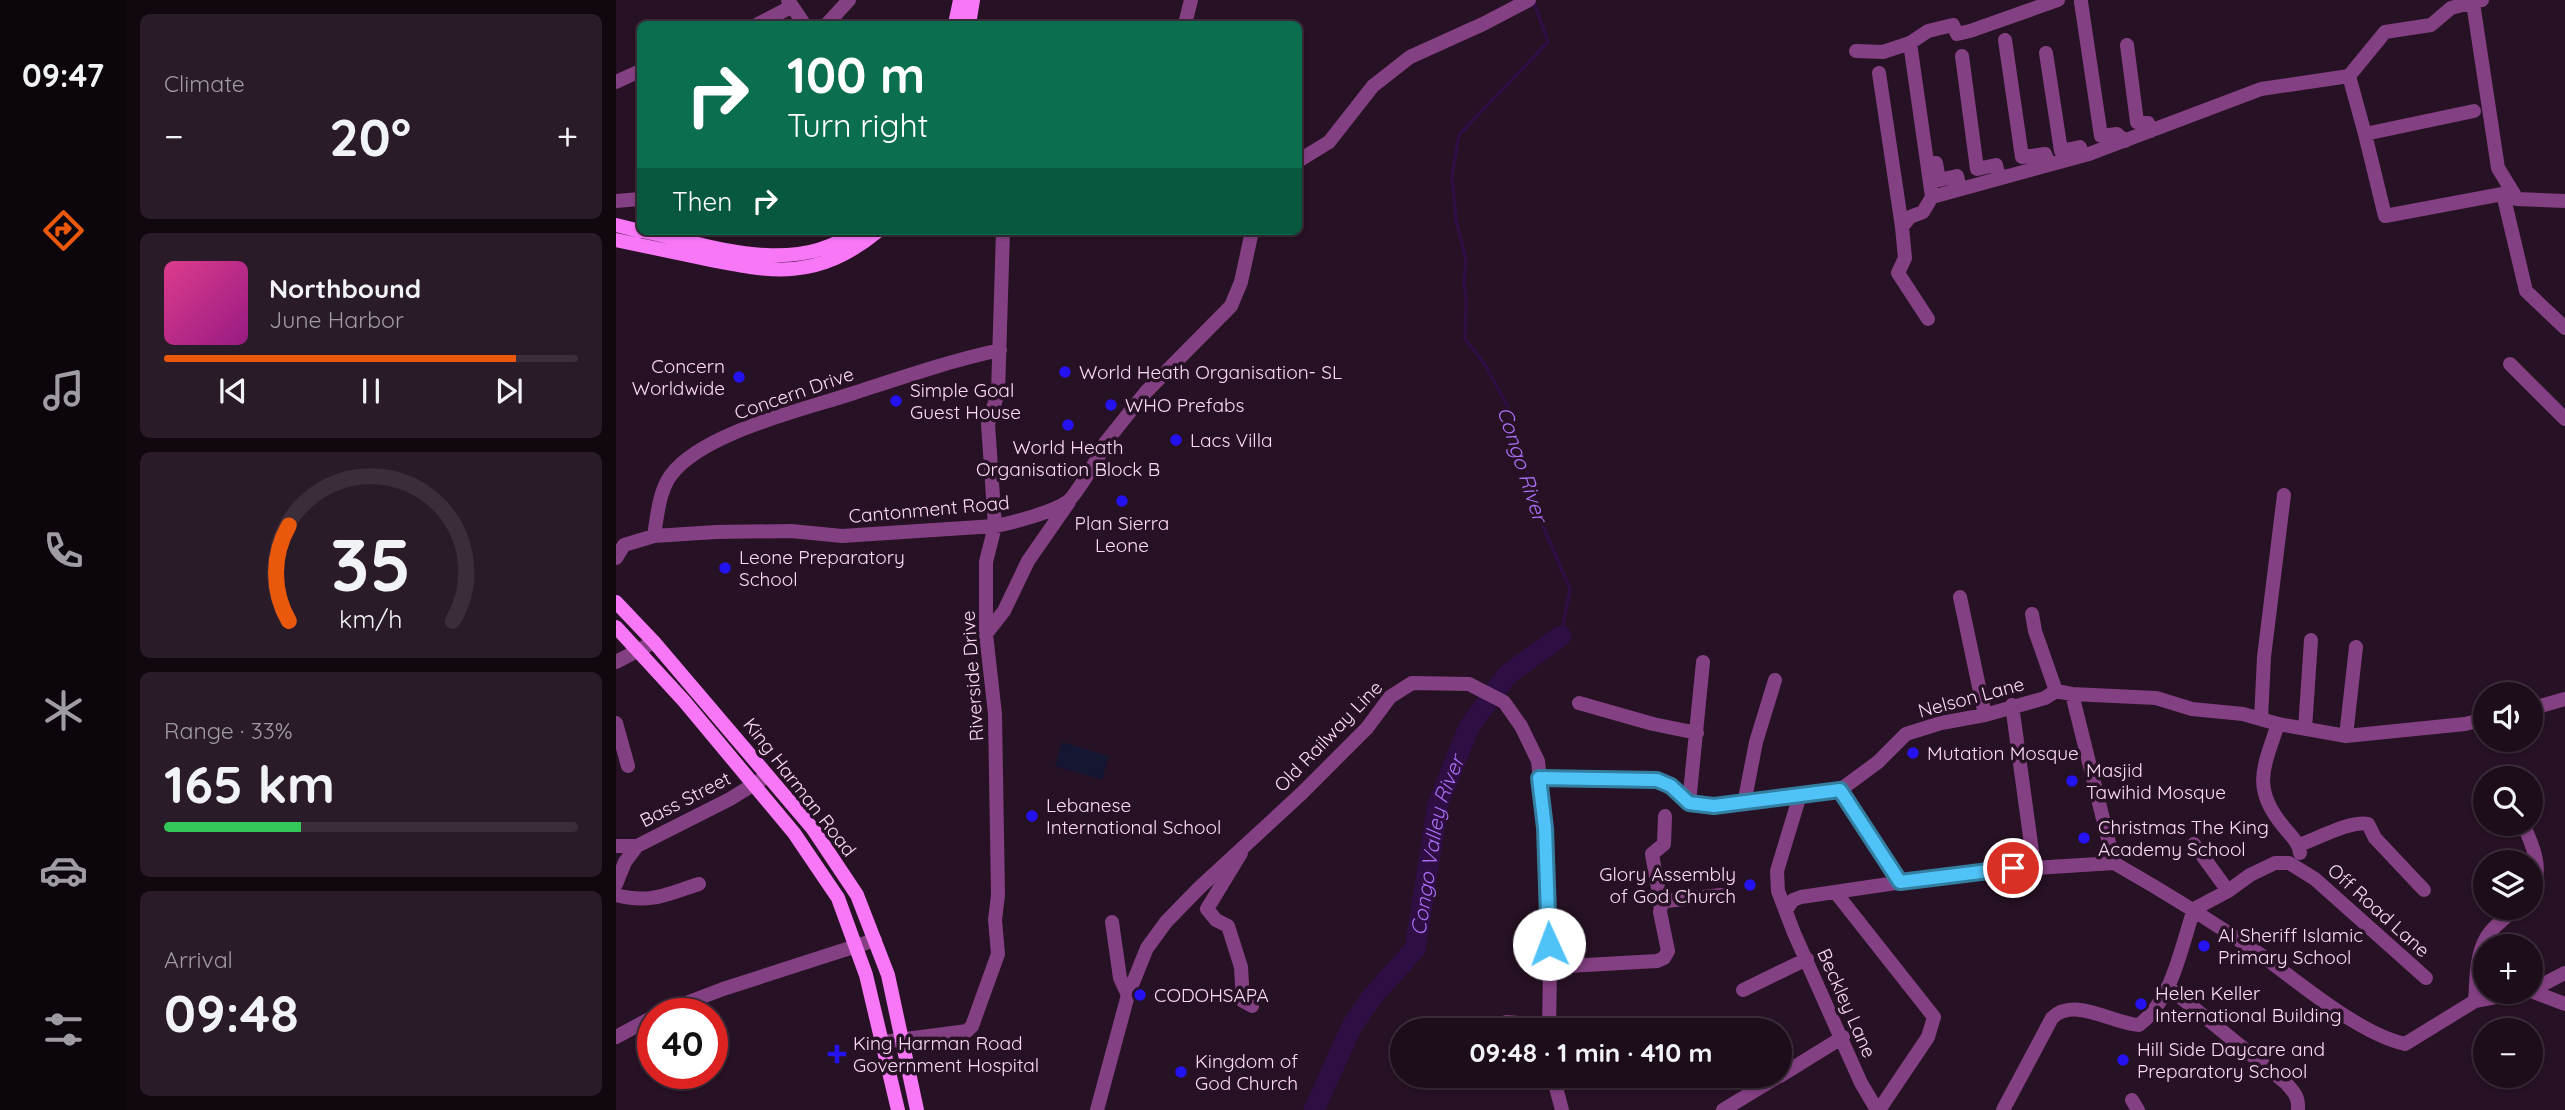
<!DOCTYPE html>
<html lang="en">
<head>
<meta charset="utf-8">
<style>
	body { margin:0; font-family:Quicksand,sans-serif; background:#2a1b28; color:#f1f3f6; height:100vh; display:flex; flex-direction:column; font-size:26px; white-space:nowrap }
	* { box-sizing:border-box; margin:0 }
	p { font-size:23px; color:#a09ca3 }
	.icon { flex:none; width:38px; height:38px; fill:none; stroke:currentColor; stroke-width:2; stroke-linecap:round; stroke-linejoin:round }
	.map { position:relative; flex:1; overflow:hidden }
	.sheet { display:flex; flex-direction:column; gap:14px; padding:14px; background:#10070f; width:490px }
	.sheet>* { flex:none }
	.hud { position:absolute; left:21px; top:21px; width:665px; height:214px; border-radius:10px; box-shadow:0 2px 5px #0004,0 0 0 2px #3b2d3a; background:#0b6e4f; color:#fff; overflow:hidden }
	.fabs { position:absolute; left:1857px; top:682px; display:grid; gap:14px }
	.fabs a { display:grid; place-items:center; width:70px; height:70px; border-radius:50%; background:#1d0d1b; box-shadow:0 2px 5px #0004,0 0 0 2px #3b2d3a; font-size:35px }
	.speed { position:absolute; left:21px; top:998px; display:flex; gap:14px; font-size:35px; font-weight:700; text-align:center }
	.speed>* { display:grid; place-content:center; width:91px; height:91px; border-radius:50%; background:#1d0d1b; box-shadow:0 2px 5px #0004,0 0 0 2px #3b2d3a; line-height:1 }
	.speed .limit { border:10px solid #d22; background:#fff; color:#111 }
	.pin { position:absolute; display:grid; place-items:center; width:60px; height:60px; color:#fff; margin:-30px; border:4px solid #fff; border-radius:50%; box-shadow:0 2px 7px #0007 }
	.me { position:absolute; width:77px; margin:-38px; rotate:358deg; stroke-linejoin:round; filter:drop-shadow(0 0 5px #0008) }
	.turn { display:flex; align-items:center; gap:24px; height:147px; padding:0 35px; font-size:32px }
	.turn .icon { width:91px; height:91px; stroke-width:2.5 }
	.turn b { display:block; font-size:49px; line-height:60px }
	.then { display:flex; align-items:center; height:66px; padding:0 35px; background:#0003; gap:14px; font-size:26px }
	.big { font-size:52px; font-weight:700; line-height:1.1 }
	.sheet .tile { flex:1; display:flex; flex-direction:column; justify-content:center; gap:10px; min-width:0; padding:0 24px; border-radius:10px; background:#2a1b28 }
	.sheet .dial { align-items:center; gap:0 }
	.dial svg { height:182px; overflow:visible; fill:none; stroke:#3b2d3a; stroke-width:7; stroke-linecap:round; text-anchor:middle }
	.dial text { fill:#f1f3f6; stroke:none }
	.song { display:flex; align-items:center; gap:21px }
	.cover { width:84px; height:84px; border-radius:10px; background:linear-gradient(135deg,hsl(330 70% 55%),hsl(310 70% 35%)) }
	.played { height:7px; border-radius:4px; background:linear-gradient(90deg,#ea580c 85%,#3b2d3a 85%) }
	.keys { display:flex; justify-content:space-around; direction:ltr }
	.heat { display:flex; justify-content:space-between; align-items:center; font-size:38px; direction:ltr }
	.charge { height:10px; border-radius:5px; background:linear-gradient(90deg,#34c759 33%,#3b2d3a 0) }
	.trip { position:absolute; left:774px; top:1018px; width:402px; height:70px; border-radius:35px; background:#1d0d1b; box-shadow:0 2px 5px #0004,0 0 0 2px #3b2d3a; font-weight:700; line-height:70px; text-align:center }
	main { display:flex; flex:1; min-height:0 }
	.tabs { display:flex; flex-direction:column; width:126px; justify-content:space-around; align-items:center; background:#0c050b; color:#a09ca3 }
	.tabs .icon { width:49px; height:49px }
	.tabs .selected { color:#ea580c }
	.tabs b { font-size:32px; color:#f1f3f6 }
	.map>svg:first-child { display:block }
</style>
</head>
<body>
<main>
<nav class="tabs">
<b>09:47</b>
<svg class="icon selected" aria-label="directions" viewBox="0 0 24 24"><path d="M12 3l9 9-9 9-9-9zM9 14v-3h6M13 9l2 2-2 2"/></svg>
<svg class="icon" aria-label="music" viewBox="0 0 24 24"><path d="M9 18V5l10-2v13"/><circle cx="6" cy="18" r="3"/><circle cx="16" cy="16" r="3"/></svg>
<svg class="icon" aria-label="phone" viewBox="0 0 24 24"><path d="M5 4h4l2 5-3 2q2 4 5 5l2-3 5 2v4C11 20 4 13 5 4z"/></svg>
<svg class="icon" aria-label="climate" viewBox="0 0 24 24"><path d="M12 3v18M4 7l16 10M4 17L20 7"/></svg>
<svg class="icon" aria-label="car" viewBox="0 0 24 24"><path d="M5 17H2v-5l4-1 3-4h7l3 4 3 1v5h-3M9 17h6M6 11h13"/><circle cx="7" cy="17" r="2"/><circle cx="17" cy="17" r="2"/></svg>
<svg class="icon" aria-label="filters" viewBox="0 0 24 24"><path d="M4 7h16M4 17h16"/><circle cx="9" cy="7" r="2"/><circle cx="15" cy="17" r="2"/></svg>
</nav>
<section class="sheet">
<div class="tile"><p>Climate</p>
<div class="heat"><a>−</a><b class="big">20°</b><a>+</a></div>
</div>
<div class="tile">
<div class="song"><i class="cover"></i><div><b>Northbound</b><p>June Harbor</p></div></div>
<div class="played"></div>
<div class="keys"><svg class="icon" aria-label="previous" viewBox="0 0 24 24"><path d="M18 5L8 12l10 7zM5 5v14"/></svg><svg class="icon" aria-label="pause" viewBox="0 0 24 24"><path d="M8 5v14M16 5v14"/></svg><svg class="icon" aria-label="next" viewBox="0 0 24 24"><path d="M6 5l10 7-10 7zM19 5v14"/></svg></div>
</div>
<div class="tile dial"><svg viewBox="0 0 100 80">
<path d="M14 69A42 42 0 1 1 86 69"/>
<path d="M14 69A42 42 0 0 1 14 27" stroke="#ea580c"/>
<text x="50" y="56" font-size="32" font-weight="700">35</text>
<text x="50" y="72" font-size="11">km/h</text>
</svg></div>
<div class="tile"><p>Range · 33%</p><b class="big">165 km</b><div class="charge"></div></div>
<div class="tile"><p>Arrival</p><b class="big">09:48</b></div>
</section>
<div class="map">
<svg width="1949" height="1110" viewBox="0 0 1949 1110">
	<rect width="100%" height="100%" fill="#271124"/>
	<path fill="#151631" d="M446,742L493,756L486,780L439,766Z"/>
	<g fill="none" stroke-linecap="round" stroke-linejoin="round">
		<path stroke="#2f0e44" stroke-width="3.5" d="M918,2L932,42L843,135L836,176L840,220L850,259L848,282L850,301L849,339L868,363L892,407L912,474L921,512L954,589L945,636"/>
		<path stroke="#2f0e44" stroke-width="21" id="s1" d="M698,1110L736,1026L755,998L799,949L822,804L853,727L891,675L945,636"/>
		<path stroke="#834082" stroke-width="14" d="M172,0L188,24
			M1465,2L1485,136L1501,134L1509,141
			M1857,3L1882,168L1901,199L1949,201
			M142,24L175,7
			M211,24L233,0
			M569,24L575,0
			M1389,40L1406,157L1429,154L1433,163
			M1294,43L1316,197
			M1511,45L1521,122L1532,123L1535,131
			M1240,51L1267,52L1294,43L1312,31L1337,25L1341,34L1354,31L1442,0
			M1430,53L1445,151L1464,147
			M1346,56L1361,169L1380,165L1383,177
			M1263,73L1286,227
			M1733,76L1749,134L1769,216L1897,192
			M0,82L24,71
			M1749,134L1858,111
			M682,161L713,142L757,86L794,57L867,24L913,0
			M1320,163L1323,180L1341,176L1344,188
			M1887,194L1910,291L1949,328
			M0,201L24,199
			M1312,319L1282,273L1289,258L1286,227L1294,217L1307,212L1316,197L1473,154L1645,89L1733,76L1769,32L1815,25L1835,8L1866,0
			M1894,364L1949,419
			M38,536C41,517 43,491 55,475C86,433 186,410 235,394C284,378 333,361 384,350
			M0,558L8,545L38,536L100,532L175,531L226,536L379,526C396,523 437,512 451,502C458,498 487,451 489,443L529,393L615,306L625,282L636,231
			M1344,597L1369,715
			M1416,614L1419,631L1440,691
			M370,634L388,611L412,561L453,502
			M0,662L38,642
			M1456,694L1498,863C1549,892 1599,923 1648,957C1686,985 1744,1034 1789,1044L1859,1001L1906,992
			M963,703L1037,724L1081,733
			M1396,705L1418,866
			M1914,709L1949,699
			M1645,719L1648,657L1668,495
			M0,723L12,766
			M1662,724C1648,767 1635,787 1667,826C1674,835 1683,842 1684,853
			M1689,729L1695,640
			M1730,736L1740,647
			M924,778L1041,780L1055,786L1073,803L1098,806L1224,790L1262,762L1290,734L1325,723L1369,715L1429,698L1440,691L1456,694L1540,698L1576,709L1627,714L1662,724L1730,736L1849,724L1869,719
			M1224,790L1285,882
			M1184,795L1161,871L1162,891L1178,933L1245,1083L1261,1110
			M1073,803L1087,662
			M1128,804L1140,742L1159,680
			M1907,824C1916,844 1929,871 1914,891
			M1578,844L1612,891
			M1683,845C1701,839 1735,820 1752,824L1759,838L1808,890
			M0,846H21L114,799L145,780
			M625,853L591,909L600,920L612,926L625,967L627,1001L636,1006
			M0,884L9,862L21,846
			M1220,893L1318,1017L1312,1037L1263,1110
			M0,895C36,904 50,894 83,884
			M1045,905L1036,854L1048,844L1049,816
			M1578,909L1612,891L1634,875L1659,863H1673L1699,879L1810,978
			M1170,910L1177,900L1185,897L1354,872L1498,863
			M496,922L504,978L512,995
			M934,967L1041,961L1048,958L1052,951L1044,912L1045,905L1050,901L1105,895
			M1552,987L1670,1083C1678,1092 1683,1097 1682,1110
			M1127,990L1191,959
			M1914,991L1949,973
			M1915,991L1949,1004
			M1859,1001C1861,978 1859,950 1875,931C1882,923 1892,916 1899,908
			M44,1013L107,989L259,940
			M890,1022L933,1025
			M0,1037L37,1017
			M267,1042L351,1031L356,1026L382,954L379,920L382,895L379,714L370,634V562L379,526L372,424L382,393L387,231
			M1164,1076L1227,1037
			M1516,1100L1522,1110
			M1107,1110L1163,1076
			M1387,1110L1436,1018C1458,996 1497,1024 1523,1025C1557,999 1565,947 1578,909"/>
		<path stroke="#834082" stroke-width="14" d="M937,1076L946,1110
			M481,1110L512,995L531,948L550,922L583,888L686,793L751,728L774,697L796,683L853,684L888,702L905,726L922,761L929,828L934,967L933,1031"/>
		<path stroke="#f777f6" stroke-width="14" d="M339,24L344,0
			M353,24L357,0
			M0,225L24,231
			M26,231C95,245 177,278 240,231
			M0,240C28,246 56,252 85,258C157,273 201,281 262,231
			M0,602L38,642L197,829L241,895L272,975L301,1110
			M0,627L68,701L178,833L222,898L250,975L282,1110"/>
	</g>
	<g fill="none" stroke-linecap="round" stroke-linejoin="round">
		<g stroke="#337fa1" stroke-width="18">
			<path id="route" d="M933,944L929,828L923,778L1041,780L1055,786L1073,803L1098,806L1224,790L1284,882L1397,868"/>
		</g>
		<use href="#route" stroke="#4fc3f7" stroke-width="12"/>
	</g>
	<g fill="#2512f0" stroke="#271124" stroke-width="2.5">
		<circle cx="449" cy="372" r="7"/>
		<circle cx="123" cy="377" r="7"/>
		<circle cx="280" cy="401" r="7"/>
		<circle cx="495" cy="405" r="7"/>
		<circle cx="452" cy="425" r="7"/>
		<circle cx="560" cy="440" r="7"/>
		<circle cx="506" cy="501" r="7"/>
		<circle cx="109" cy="568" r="7"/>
		<circle cx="1297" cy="753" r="7"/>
		<circle cx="1456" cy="781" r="7"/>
		<circle cx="416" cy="816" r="7"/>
		<circle cx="1468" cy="838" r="7"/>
		<circle cx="1134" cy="885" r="7"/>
		<circle cx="1588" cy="946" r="7"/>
		<circle cx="524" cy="995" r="7"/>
		<circle cx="1525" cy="1004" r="7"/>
		<path d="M217.5 1043.5h7v7h7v7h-7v7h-7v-7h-7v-7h7z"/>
		<circle cx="1507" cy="1060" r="7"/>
		<circle cx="565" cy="1072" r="7"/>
	</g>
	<g text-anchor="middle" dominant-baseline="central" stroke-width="7" stroke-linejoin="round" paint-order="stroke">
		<g font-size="19" fill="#fddaf9" stroke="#271124" text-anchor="start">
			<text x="109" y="366" text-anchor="end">Concern<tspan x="109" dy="22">Worldwide</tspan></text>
			<text x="463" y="372">World Heath Organisation- SL</text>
			<text x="294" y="390">Simple Goal<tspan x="294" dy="22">Guest House</tspan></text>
			<text x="509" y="405">WHO Prefabs</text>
			<text x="574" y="440">Lacs Villa</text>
			<text x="452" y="447" text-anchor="middle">World Heath<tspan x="452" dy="22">Organisation Block B</tspan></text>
			<text x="506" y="523" text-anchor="middle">Plan Sierra<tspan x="506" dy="22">Leone</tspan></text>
			<text x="123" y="557">Leone Preparatory<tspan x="123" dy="22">School</tspan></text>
			<text x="1311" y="753">Mutation Mosque</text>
			<text x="1470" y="770">Masjid<tspan x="1470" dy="22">Tawihid Mosque</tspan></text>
			<text x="430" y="805">Lebanese<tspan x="430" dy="22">International School</tspan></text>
			<text x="1482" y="827">Christmas The King<tspan x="1482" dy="22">Academy School</tspan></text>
			<text x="1120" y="874" text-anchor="end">Glory Assembly<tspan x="1120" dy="22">of God Church</tspan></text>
			<text x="1602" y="935">Al Sheriff Islamic<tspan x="1602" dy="22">Primary School</tspan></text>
			<text x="1539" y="993">Helen Keller<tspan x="1539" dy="22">International Building</tspan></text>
			<text x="538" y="995">CODOHSAPA</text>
			<text x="237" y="1043">King Harman Road<tspan x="237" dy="22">Government Hospital</tspan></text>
			<text x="1521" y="1049">Hill Side Daycare and<tspan x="1521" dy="22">Preparatory School</tspan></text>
			<text x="579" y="1061">Kingdom of<tspan x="579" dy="22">God Church</tspan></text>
		</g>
		<g font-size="19" fill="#fddaf9" stroke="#271124">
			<text transform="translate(178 393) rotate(-19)">Concern Drive</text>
			<text transform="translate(313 509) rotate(-5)">Cantonment Road</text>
			<text transform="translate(356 676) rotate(-94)">Riverside Drive</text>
			<text transform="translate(1355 697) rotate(-15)">Nelson Lane</text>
			<text transform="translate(712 736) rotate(-46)">Old Railway Line</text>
			<text transform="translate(184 787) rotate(52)">King Harman Road</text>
			<text transform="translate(69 799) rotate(-27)">Bass Street</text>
			<text transform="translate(1763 910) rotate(42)">Off Road Lane</text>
			<text transform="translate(1231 1003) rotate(66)">Beckley Lane</text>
		</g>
		<g font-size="21" font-style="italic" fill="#ab6ff6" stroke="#271124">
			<text transform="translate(907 464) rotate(72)">Congo River</text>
			<text stroke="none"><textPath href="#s1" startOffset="298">Congo Valley River</textPath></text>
		</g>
	</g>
</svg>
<div class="fabs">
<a><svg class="icon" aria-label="sound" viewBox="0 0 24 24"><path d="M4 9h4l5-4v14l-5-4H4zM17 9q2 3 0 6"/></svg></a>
<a><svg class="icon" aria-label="search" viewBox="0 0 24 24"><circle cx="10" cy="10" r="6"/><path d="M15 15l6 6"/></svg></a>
<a><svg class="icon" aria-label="layers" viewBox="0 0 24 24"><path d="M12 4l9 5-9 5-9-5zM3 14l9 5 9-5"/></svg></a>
<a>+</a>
<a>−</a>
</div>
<div class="speed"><div class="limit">40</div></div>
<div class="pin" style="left:1397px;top:868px;background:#d93025"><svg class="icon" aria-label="arrive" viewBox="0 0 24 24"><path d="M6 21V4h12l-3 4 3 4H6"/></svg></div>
<svg class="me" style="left:933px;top:944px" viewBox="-20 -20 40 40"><circle r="19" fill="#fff"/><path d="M0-13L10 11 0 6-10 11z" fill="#4fc3f7"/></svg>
<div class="trip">09:48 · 1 min · 410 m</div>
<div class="hud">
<div class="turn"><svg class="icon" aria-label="right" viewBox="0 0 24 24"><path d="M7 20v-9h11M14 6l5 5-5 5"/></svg><div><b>100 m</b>Turn right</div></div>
<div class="then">Then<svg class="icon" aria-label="right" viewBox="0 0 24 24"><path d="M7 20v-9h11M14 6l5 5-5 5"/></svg></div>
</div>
</div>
</main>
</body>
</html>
